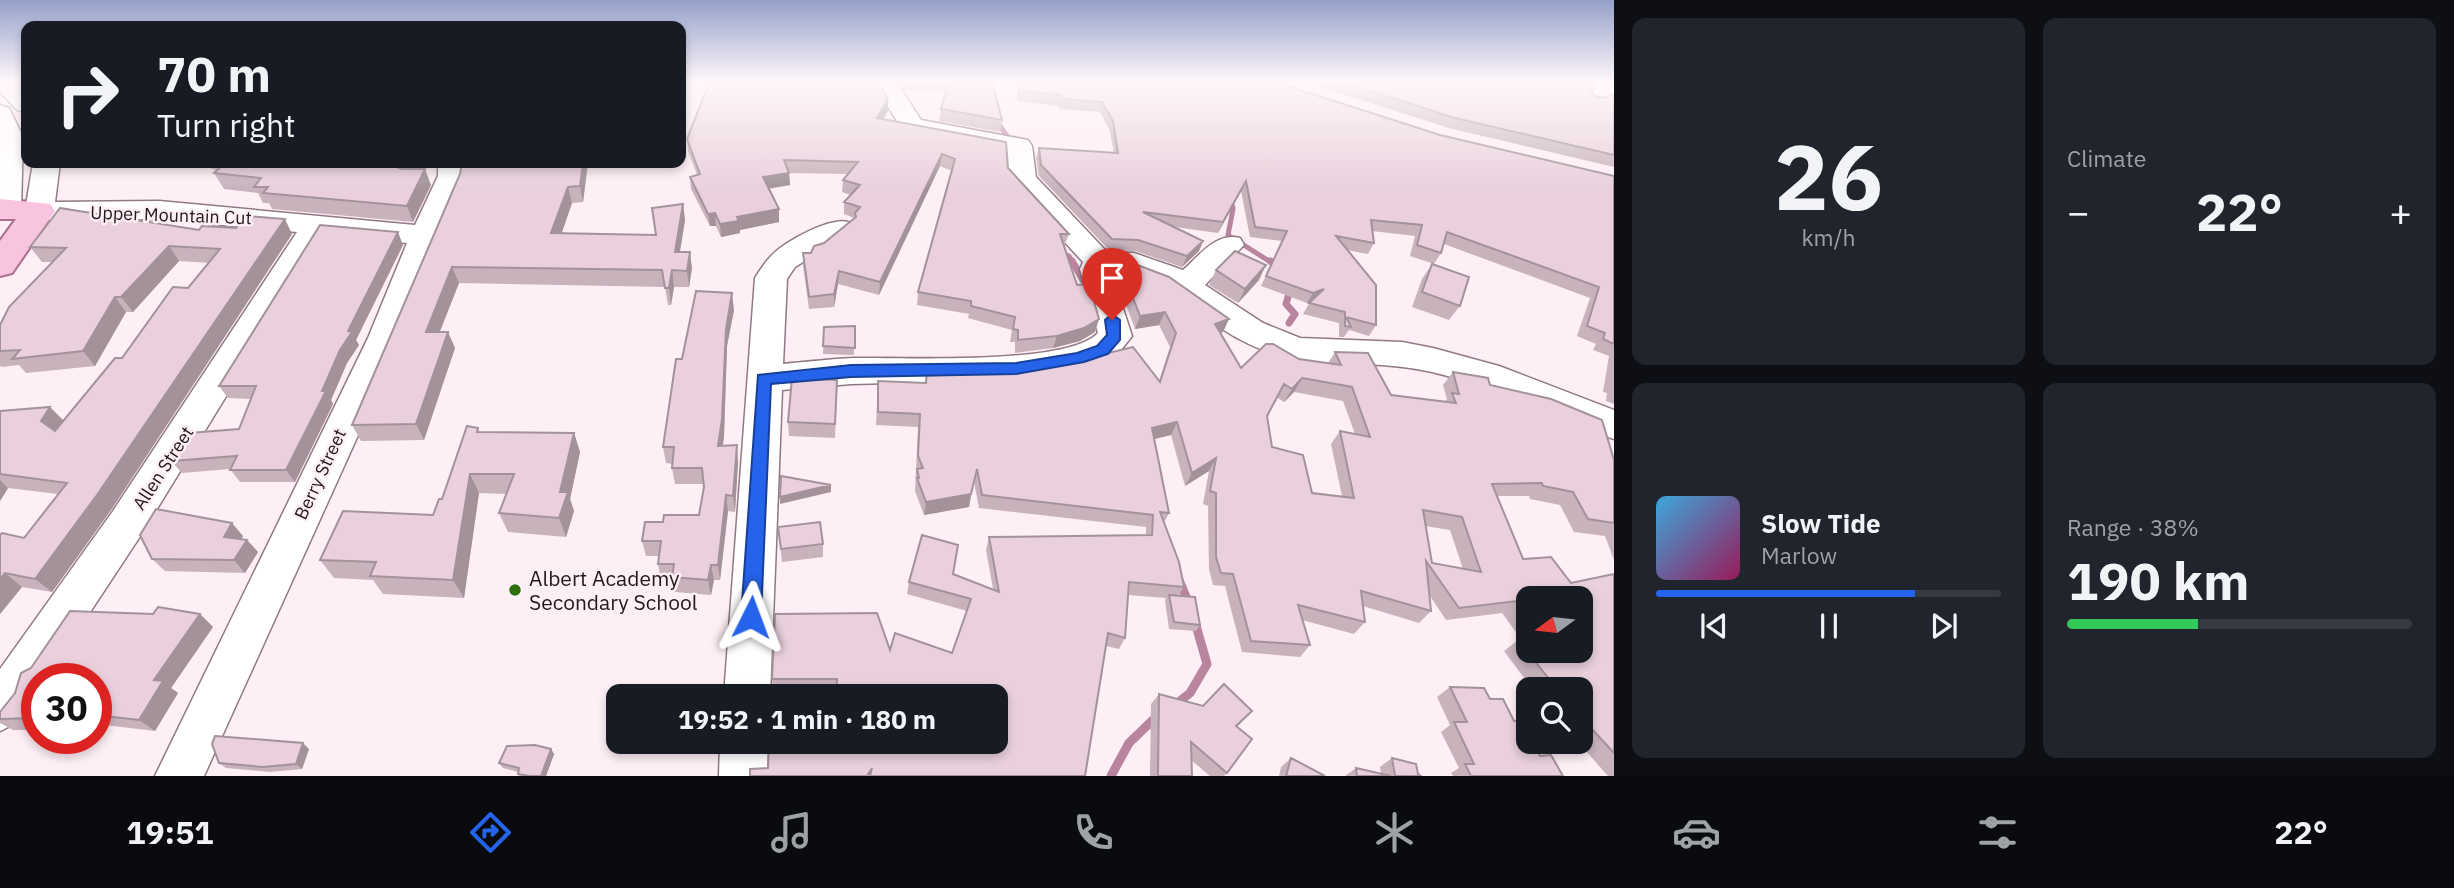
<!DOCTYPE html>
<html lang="en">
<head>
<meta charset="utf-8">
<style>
	body { margin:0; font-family:"IBM Plex Sans",sans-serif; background:#20242c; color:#f1f3f6; height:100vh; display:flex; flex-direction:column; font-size:26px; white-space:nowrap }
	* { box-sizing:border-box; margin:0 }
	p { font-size:23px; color:#9ea1a6 }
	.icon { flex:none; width:38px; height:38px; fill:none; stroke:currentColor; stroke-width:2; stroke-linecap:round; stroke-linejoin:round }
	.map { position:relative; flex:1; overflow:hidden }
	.details { display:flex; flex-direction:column; gap:18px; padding:18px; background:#0d0f14; width:840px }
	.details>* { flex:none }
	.banner { position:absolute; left:21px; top:21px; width:665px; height:147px; border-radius:14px; box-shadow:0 4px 10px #0003; background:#171b24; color:#f1f3f6; overflow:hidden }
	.needle { width:46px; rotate:255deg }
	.buttons { position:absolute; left:1516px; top:586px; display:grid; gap:14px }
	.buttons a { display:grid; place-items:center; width:77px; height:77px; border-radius:14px; background:#171b24; box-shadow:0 4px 10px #0003; font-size:35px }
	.speed { position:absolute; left:21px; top:663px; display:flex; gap:14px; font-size:35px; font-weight:700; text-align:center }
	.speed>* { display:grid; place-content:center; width:91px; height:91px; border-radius:50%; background:#171b24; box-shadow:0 4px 10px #0003; line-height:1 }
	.speed .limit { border:10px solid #d22; background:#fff; color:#111 }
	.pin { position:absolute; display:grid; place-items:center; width:60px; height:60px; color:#fff; margin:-72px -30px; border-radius:50% 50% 50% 0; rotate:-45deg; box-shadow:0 0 7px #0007 }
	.pin .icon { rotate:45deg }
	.me { position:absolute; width:77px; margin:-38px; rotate:3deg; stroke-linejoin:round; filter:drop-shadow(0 0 5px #0008) }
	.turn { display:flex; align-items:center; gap:24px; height:147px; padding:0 21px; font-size:32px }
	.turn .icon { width:91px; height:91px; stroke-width:2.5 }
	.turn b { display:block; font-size:49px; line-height:60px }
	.big { font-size:52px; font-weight:700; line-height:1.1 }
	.details .tile { flex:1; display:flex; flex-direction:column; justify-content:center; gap:10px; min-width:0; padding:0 24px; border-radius:14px; background:#20242c }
	.details .dial { align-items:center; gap:0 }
	.dial b { font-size:91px; line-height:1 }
	.song { display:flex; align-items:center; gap:21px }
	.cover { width:84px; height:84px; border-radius:10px; background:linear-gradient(135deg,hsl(200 70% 55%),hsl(330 70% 35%)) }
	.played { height:7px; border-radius:4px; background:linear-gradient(90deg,#2563eb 75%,#363941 75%) }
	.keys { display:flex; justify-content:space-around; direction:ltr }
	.heat { display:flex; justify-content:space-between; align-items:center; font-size:38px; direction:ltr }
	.charge { height:10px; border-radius:5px; background:linear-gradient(90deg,#34c759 38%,#363941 0) }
	.details .tiles { flex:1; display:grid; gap:18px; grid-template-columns:repeat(2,1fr) }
	.trip { position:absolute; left:606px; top:684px; width:402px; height:70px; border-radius:14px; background:#171b24; box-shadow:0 4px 10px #0003; font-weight:700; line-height:70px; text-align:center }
	.menu { display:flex; height:112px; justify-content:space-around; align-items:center; background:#090b0e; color:#9ea1a6 }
	.menu .icon { width:49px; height:49px }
	.menu .current { color:#2563eb }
	.menu b { font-size:32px; color:#f1f3f6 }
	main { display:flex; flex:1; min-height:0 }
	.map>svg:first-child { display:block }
</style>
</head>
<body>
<main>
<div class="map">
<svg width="1614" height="776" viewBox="0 0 1614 776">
	<rect width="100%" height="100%" fill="#feeef5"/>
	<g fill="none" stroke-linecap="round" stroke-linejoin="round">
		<path stroke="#b9849e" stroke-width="5" d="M996,120L1011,142
			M1231,200L1233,209L1228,235L1272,263
			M1061,253L1069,256L1073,263"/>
		<path stroke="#b9849e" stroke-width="7" d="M1072,261L1087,287
			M1270,261L1279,267
			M1289,323L1295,314L1286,304L1290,290"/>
		<path stroke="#b9849e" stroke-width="9" d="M1179,580L1189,604
			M1175,705L1190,693L1207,664L1195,622
			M1111,776L1129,743L1156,717"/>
		<g stroke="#907984" stroke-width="3">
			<path id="minor" d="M0,81H17L26,91V112L17,110L0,92Z
				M872,81H896L921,120L1028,140L1032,146L1036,177L1107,252L1134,253L1183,270C1200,255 1216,232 1240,238L1244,245L1205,285L1263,323L1300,338L1402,342L1433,348L1499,366L1614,410V439C1552,419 1495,387 1432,372C1388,362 1342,364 1297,362C1278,356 1258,349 1241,340C1194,316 1168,275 1111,272L1132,336L1114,359L1078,370L1016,380L851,384L782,390L770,696H724L755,278C760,270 766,261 772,255C786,241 830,217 848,222L853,228L848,234L795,267L787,279L783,364C806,362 830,359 853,358C903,357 1067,366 1098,333L1080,269L1083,262L1012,185L1008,179L1006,152L903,131Z
				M1594,81H1614V98L1597,106L1588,104L1585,99L1595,89Z
				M0,105L9,108L23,137L21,209L17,215L0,216Z
				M33,163H60L55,202L159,201L415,225L438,176V163H465L466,176L402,338L204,776H155L368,338L407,243L325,235L141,535L46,679H37C37,702 21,722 0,731V669L113,511L297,232L159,219L39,220L29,217L25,211Z
				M720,742H768L767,776H719Z"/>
		</g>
		<g stroke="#ab6e8d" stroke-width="4">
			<path id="major" d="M0,199L50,204L55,211L12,273L0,276V241L16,219H0Z"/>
		</g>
		<use href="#minor" fill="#fff" fill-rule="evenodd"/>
		<use href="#major" fill="#f9c4df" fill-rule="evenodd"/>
	</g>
	<path fill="#c8b3bd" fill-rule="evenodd" d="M898,81H992L1002,120L1000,132L939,121L941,109L946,92L905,90Z
		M1018,81H1272L1440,135L1614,176V404L1606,401L1607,393L1603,392L1609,356L1593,350L1596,344L1577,336L1590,298L1444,244L1441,253L1434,264L1410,256L1415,236L1372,231L1374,243L1368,254L1347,250L1376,325L1369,336L1349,330L1344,337H1339V323L1303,314L1310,302L1307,303L1261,286L1282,241L1250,237L1241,191L1218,233L1175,227L1203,241L1199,251L1182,267L1135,251L1108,249L1039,176L1036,158L1039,148L1114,153L1110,131L1100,112L1059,109V106L1017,101Z
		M1315,81H1597L1590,90L1595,96L1604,98L1614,94V167L1449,128L1314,85Z
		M888,99V111L883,119L1008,168L1069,234L1064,247L1095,332L1080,341L1053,348L1015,353V342H1010L1012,330L968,318L969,314L917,305L918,292L952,171L940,166L879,295L838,284L834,307L809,309L803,265V253H811L854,218L844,214V202L851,195L842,192L843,180L848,174L789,173L790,185L769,189L779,222L740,230V233L721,237L716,226H710L691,189L690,177L697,175L688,151L687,139Z
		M208,163H389L431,185L413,222L272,209L269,203H263L258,193L224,189L214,173L217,170L212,169Z
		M588,163L583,202L572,203L561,234L656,235L683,204L685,220L680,252L692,268L689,287H674L671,305H668L665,287L459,283L440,332L455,348L424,440L361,441L352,425L460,174Z
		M199,230L292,234L111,510L52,592L22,587L0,614V535L24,538L58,494L8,488L0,501V411L63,421L188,288L209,263L179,261L133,312H126L95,366L26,373L19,365L1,367L0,365V325L52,262H42L30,247Z
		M403,245L356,340L359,345L347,363L331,400L333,404L295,482H240L230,469L182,473L171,461L239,429L251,399L228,398L219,386Z
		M1119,262L1135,264L1169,277L1229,319L1223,332L1220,333L1241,368L1266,344H1273L1299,359L1328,363L1335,352L1368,353L1391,395L1445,402L1447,399L1443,385L1453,372L1488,378L1490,385L1551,399L1602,420L1614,460V560L1605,536L1574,532L1560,505L1530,499L1529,496H1497L1523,559L1551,557L1571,583L1614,574V776H1608L1578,742H1580V690H1533L1504,651L1518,640L1521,639L1502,613L1446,620L1430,596L1431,611L1419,623L1363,606L1365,622L1354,634L1302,620L1310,645L1300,657L1242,652L1225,586L1213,585L1209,569L1208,506L1203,504L1209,471L1185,486L1171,435L1154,439L1169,513L1164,523L1179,562L1184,587L1178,596L1195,597L1200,625L1196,631L1169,629L1165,601L1166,598L1128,595L1125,638L1119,649L1106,646L1085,776H750V769L768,768L769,742H996V696H836V690H773L772,679L775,614L877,613L890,650L895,633L952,653L967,611L907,594L909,582L922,535L958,545L953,574L993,589L986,550L989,537L1146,535V527L979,508L974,482L969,507L924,515L915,491L918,427L876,425L878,381L925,383L927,371L998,370L1018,372V369L1083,359L1133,347L1159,381L1170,347L1159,325L1135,329L1115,275ZM1294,392L1343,401L1355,434L1340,431L1331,444L1342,496L1312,493L1303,455L1272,447L1267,416L1276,397L1284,402ZM1425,526L1450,530L1463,569L1432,563ZM1528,598H1580V651H1528Z
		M1432,264L1460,306L1449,320L1412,307L1422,279Z
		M1216,270L1259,280L1238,303L1209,285Z
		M734,310L727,346L724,436L723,446L738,462L735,512L728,511L720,580H714L711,595L675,592L672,580H661L658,564L659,556H646L642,541L663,522L699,515L704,487V484H675L672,468L673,464L666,463L663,447L682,359Z
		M855,326L854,355L823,354L824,327Z
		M837,380L835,438L789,436L788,422Z
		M478,428L479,432L574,433L580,452L570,499L574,511L566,537L508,532L499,513L507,494L479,493L464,598L383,594L373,580L334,578L320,560L433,515L442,499Z
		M778,527L823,544V557L782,562Z
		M243,536L241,539L247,540L258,552L245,573L165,571L152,559Z
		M158,607L200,614L213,627L171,688L178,693L155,731L96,724V679H37V730H13L0,723V712L15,693L21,673L31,668L70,611L153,614Z
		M1450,687L1490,699L1514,721L1540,756L1563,776H1453L1451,773L1459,768L1441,732L1450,725L1437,697Z
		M1159,694L1203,706L1252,711L1237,727L1227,773L1224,776H1210L1191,760L1192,776H1150L1151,704Z
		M309,749L302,769L270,772L226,768L219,763Z
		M551,749L554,754L546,776H519L518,772L503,768L499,763Z
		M1291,758L1325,776H1279L1281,767Z
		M1392,758L1421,776H1345L1356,768L1381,774L1380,767Z"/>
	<path fill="#a3929a" d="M888,99V111L876,130L877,118Z
		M942,154L940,166L879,295L880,282Z
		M583,163H588L583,202L580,186Z
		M425,169L431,185L413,222L407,206Z
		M789,173L790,185L763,189V177Z
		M1246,181L1241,191L1218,233L1223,222Z
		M568,187L572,203L556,250L551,233Z
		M683,204L685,220L677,268L675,252Z
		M779,209V222L740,230V233L721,237L720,224L737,217Z
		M715,213L716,226H710L708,214Z
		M285,219L292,234L111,510L52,592L35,579Z
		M398,232L403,245L356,340L359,345L347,363L331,400L333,404L295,482L286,470L348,331Z
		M1203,241L1199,251L1182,267L1187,256Z
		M169,246L179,261L133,312L121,297Z
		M690,252L692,268L689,287L687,271Z
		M1266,265L1259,280L1238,303L1245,289Z
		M452,267L459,283L433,348L426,332Z
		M672,270L674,287L671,305L669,288Z
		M839,271L838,284L834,307V294Z
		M1324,289L1318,300L1307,303L1313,293Z
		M732,293L734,310L727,346L724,436L720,462L718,446L726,329Z
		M115,297L126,312L95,366L83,351Z
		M1165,312L1159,325L1135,329L1140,316Z
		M1099,319L1095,332L1080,341L1053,348L1057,336Z
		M1229,319L1223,332L1208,337L1215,324Z
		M448,332L455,348L424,440L416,424Z
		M1302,378L1294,392L1284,402L1292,389Z
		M50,407L64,421L55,436L41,421Z
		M1177,422L1171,435L1146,441L1152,428Z
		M574,433L580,452L570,499L574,511L566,537L559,518L560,492Z
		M737,445L738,462L735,512L733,496Z
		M1216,458L1209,471L1185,486L1192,473Z
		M470,474L479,493L464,598L453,580Z
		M0,480L8,488L0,501Z
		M831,485V492L780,504V497Z
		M971,494L969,507L924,515L926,502Z
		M726,495L728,511L720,580L718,565Z
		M232,523L243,536L235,550L224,537Z
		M247,540L258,552L245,573L234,560Z
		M711,565L714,580L711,595L708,580Z
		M5,573L22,587L0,614V579Z
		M200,614L213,627L171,688L178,693L155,731L139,720L154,680Z
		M303,743L309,749L302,769L296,764Z
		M551,749L554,754L546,776H541Z"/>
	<path fill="#e9d0dc" stroke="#a3929a" stroke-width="2" fill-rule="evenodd" d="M710,81H878L888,99L877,118L1006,142L1008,168L1069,234H1060L1077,285L1089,284L1099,319L1084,328L1057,336L1018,340V330L1013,329L1015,317L971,306V301L918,292L955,159L942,154L880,282L839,271L834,294L809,297L803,253H811L814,246L824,243L856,217L855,213L860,207L844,202L860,185L843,180L858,162L784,160L789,173L763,177L779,209L737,217L739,221L720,224L715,213L708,214L690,177L700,174L687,139Z
		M949,81H992L1002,120L941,109Z
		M1019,81H1272L1440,135L1614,176V344L1603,339L1605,333L1587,326L1599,287L1447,232L1441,253L1417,245L1422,225L1371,220L1374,243L1336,236L1376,285V325L1346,317L1351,327L1345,326V312L1309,303L1324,289L1313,293L1266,276L1287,231L1255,227L1246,181L1223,222L1143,212L1203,241L1187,256L1138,240L1112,239L1041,165L1039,148L1118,153L1113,121L1102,102L1062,99L1061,95L1019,91Z
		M1339,81H1596L1589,89L1595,96L1604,98L1614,94V155L1455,118Z
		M225,163H389L401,169H425L407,206L263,193L268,187H254L261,178L214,173Z
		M462,163H583L580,186L568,187L551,233L656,235L652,208L683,204L675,252H690L687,271L672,270L669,288H665L662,270L452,267L426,332H448L416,424L352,425L460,174Z
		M60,208L199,230L202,226L236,228L246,216L285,219L97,495L35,579L5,573L0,579V535L2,533L24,538L67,483L0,474V411L50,407L41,421L55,431L115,358H122L173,287L188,288L220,249L169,246L121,297H115L83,351L12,359L20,350L0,351V325L9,307L66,248L30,247Z
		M320,225L398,232L348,331L352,332L340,350L322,391H326L286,470H230L237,456L171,461L189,433L239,429L256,386H219Z
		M1235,251L1266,265L1245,289L1216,270Z
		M1119,262L1135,264L1169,277L1229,319L1215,324L1241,368L1266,344H1273L1299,359L1341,365L1335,352L1368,353L1391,395L1456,403L1452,393L1459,394L1453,372L1488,378L1490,385L1551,399L1602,420L1614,460V523L1588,519L1573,492L1543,486L1542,483L1492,484L1523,559L1551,557L1571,583L1614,574V753L1580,716V690H1558L1518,640L1528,638V651H1580V598H1528V617L1517,601L1459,608L1426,561L1431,611L1361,591L1365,622L1298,605L1310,645L1251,641L1233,574L1221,573L1216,557V493L1210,491L1216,458L1192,473L1177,422L1152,428L1169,513L1160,512L1179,562L1184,587L1129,582L1125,638L1108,633L1085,776H870L872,768L867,776H750V769L768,768L769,742H996V696H836L837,679H772L775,614L877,613L890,650L895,633L952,653L971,599L909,582L922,535L958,545L953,574L999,592L989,537L1152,535L1153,515L982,495L977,469L971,494L926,502L917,478H919L917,469L923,468L918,456L920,414L878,412V381L926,383L927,371L998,370L1018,372V369L1083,359L1133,347L1160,382L1176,333L1165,312L1140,316ZM1302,378L1352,387L1370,437L1340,431L1354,498L1312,493L1303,455L1272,447L1267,416L1284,384L1292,389ZM1423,510L1462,517L1481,572L1432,563Z
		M1432,264L1469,277L1460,306L1422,292Z
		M696,291L732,293L726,329L722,419L718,446L737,445L733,496L726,495L718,565H711L708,580L672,577L674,564H658L661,541H642L645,522H663L664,515H699L704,487L702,468H672L674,447H663L676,359H682Z
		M855,326V348L823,346L824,327Z
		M792,378L837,380L835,424L788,422Z
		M467,426L478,428L477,432L574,433L560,492H568L559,518L499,513L514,474H470L453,580L370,576L376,562L320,560L343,511L433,515L439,499H442Z
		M781,476L831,485L780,497Z
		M156,509L232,523L224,537L247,540L234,560L152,559L140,535Z
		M820,522L823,544L781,549L778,527Z
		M1169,595L1195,597L1200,625L1174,622Z
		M158,607L200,614L154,680L163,681L139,720L96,715V679H37V718L0,719V712L15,693L21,673L31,668L70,611L153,614Z
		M1224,684L1252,711L1236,726L1252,739L1227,773L1191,742L1192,776H1158L1159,694L1203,706Z
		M1450,687L1484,688L1490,699H1503L1514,721H1523L1528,731V742H1533L1540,756L1551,755L1563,776H1471L1465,764H1474L1454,722H1467Z
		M215,736L303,743L296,764L263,767L219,763L212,744Z
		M535,745L551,749L541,776H530L518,774L519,768L499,763L507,746Z
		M1291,758L1325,776H1286Z
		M1392,758L1416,764L1418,774L1421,776H1395Z
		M1356,768L1391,776H1357Z"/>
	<linearGradient id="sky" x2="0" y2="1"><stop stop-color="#95a1ca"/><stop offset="0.43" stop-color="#fff7fa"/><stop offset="1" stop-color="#fff7fa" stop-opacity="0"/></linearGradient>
	<rect width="1614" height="190" fill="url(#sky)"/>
	<path fill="#2563eb" stroke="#184099" stroke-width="2" d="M1112,314L1120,320V340L1108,354L1084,362L1016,374L851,377L771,384L761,617L758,624L751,626L744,624L741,617L758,375L851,365L1016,363L1077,353L1097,346L1107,335L1105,320Z"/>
	<circle fill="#2d710d" stroke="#feeef5" stroke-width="2.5" cx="515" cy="590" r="7"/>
	<g text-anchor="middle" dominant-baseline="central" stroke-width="5" stroke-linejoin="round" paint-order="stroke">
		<g font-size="18" fill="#22191d" stroke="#feeef5">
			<text transform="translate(171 215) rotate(2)">Upper Mountain Cut</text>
			<text transform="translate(163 468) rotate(-57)">Allen Street</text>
			<text transform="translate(320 474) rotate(-65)">Berry Street</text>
		</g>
		<g font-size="21" fill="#22191d" stroke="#feeef5" text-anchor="start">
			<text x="529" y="578">Albert Academy<tspan x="529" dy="24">Secondary School</tspan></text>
		</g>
	</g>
</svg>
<div class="buttons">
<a><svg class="needle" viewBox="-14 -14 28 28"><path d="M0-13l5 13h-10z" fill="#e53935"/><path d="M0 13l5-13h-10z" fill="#9ea1a6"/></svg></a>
<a><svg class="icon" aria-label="search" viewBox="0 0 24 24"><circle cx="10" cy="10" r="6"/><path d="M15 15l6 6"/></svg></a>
</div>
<div class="speed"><div class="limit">30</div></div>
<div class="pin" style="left:1112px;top:320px;background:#d93025"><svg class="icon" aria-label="arrive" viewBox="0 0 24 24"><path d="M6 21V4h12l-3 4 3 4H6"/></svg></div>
<svg class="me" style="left:751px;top:617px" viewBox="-20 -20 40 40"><path d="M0-17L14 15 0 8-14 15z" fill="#2563eb" stroke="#fff" stroke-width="4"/></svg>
<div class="trip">19:52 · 1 min · 180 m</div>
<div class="banner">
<div class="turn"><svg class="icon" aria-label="right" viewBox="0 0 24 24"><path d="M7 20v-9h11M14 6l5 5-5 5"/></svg><div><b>70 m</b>Turn right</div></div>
</div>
</div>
<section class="details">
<div class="tiles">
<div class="tile dial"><b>26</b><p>km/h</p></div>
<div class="tile"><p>Climate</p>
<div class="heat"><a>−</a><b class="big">22°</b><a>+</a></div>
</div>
<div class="tile">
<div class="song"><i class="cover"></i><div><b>Slow Tide</b><p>Marlow</p></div></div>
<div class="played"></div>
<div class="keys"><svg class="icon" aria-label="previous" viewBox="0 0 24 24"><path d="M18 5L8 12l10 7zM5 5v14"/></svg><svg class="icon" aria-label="pause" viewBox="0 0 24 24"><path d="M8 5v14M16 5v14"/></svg><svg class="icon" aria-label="next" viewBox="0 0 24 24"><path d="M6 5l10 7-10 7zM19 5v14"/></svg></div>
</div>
<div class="tile"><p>Range · 38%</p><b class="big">190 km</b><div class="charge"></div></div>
</div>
</section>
</main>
<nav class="menu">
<b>19:51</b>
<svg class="icon current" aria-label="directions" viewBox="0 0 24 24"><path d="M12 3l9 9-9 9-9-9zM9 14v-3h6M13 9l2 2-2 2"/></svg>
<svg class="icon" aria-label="music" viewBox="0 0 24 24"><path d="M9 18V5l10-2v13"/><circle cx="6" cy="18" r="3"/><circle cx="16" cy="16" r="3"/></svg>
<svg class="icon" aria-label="phone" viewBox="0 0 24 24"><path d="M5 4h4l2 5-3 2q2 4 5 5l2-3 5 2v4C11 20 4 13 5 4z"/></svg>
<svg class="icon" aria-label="climate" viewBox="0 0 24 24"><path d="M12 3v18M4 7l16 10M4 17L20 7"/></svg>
<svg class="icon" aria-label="car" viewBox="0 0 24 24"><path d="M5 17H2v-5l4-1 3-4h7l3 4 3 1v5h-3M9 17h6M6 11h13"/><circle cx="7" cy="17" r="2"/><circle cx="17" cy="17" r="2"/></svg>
<svg class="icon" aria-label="filters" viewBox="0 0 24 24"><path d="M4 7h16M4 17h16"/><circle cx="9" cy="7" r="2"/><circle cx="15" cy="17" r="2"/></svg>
<b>22°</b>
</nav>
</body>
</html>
